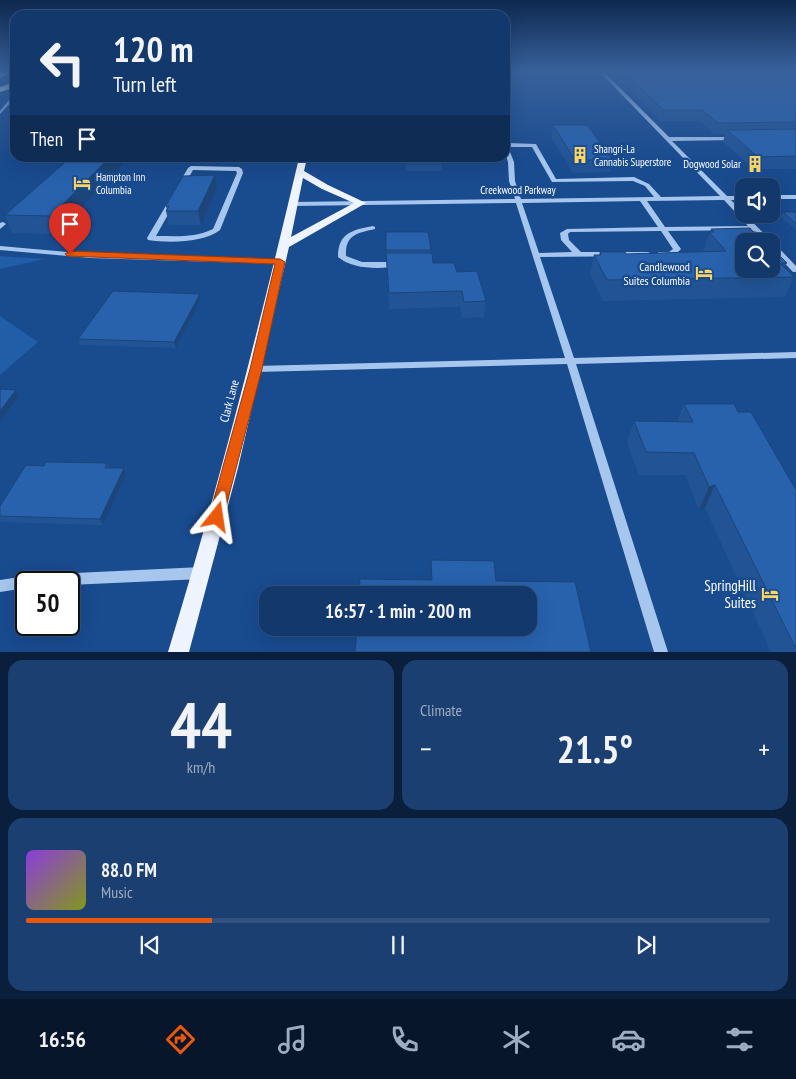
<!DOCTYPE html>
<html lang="en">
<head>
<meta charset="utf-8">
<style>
	body { margin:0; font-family:"PT Sans Narrow",sans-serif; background:#1c3f71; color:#f1f3f6; height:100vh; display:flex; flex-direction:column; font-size:19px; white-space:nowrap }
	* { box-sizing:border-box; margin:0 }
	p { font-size:16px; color:#9dacc1 }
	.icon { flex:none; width:28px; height:28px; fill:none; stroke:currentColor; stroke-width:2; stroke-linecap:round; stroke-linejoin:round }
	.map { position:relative; height:652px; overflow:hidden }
	.sheet { display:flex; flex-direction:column; gap:8px; padding:8px; background:#0a1f3b; flex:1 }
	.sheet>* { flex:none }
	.guide { position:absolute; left:10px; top:10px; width:500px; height:152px; border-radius:15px; box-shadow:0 5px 20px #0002,0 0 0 1px #32527e; background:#13386b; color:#f1f3f6; overflow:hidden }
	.buttons { position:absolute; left:735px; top:178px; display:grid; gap:10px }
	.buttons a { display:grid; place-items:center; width:45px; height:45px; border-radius:10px; background:#13386b; box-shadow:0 5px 20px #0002,0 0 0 1px #32527e; font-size:25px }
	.speed { position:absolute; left:15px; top:571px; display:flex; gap:10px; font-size:25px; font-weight:700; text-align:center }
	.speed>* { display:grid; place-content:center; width:65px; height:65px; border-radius:50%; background:#13386b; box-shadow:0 5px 20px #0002,0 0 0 1px #32527e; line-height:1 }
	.speed .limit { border:2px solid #111; border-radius:8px; background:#fff; color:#111 }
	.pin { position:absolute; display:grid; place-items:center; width:42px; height:42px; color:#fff; margin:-51px -21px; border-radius:50% 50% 50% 0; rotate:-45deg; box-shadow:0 0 5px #0007 }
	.pin .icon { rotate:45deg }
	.me { position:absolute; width:55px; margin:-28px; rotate:15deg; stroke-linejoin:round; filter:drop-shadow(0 0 4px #0008) }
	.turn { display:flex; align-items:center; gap:18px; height:105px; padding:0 20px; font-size:22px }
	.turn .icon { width:65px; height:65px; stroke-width:2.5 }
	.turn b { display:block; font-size:35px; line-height:42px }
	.then { display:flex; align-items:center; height:48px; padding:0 20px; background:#0003; gap:10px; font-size:19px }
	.big { font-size:38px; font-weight:600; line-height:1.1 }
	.sheet .card { flex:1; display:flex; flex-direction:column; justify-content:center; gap:8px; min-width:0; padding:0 18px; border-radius:15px; background:#1c3f71 }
	.sheet .dial { align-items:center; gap:0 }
	.dial b { font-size:65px; line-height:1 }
	.song { display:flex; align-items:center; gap:15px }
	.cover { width:60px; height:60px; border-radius:8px; background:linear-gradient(135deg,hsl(270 70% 55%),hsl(70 70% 35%)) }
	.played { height:5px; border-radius:2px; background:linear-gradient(90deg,#ea580c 25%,#32527e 25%) }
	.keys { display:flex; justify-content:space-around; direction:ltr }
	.heat { display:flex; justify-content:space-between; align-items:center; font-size:28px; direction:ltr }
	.sheet .tiles { flex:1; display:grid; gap:8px; grid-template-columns:1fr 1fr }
	.card:last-child { grid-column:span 2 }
	.trip { position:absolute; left:259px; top:586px; width:278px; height:50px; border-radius:15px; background:#13386b; box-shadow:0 5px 20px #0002,0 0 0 1px #32527e; font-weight:600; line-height:50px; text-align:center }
	.menu { display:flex; height:80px; justify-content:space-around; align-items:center; background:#08162b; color:#9dacc1 }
	.menu .icon { width:35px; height:35px }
	.menu .active { color:#ea580c }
	.menu b { font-size:22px; color:#f1f3f6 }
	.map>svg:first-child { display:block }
</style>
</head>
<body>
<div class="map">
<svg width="796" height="652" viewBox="0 0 796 652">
	<rect width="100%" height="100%" fill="#194b8f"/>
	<path fill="#225da8" d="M0,256L45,259L0,269Z
		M0,316L38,342L0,375Z"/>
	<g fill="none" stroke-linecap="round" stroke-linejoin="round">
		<path fill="#99c1f1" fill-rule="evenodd" d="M15,98V100L11,102L0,114V111L9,100Z"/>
		<path fill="#a7c6ee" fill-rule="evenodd" d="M599,71H603L669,137H738V139L736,140L672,141L727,196H744V200H731L771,241H763L752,230L668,231L681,249L674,256H658V252H669L673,249L661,231L570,232L568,234L569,240L581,252H648L652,254L648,256L540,257L574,358L796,352V358L576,364L668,652H654L567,364L256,372L251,369L256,366L565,358L516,203L293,206L290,204L293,202L515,199L509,181L508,162L505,153V143L536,144L556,179L634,177L649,184L661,197L720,196ZM508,147H532L552,182L633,181L645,186L654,197L521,199L515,181L514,162ZM724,200L748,226L665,227L647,201ZM640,201L658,227L567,229L560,233L561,240L572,252L539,253L522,203Z
			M191,166L239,167L242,169L243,173L220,230C204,243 168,243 148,240L147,238L188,168ZM193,170L236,171L237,173L213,229C195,238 176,236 156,236Z
			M771,195H796V199H771Z
			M3,222L6,224L0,229V223Z
			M373,226L375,227V229C358,233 345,234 346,256L362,262H400L401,264L400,266C381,269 353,270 338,257C338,233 352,230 373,226Z
			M771,243H774L796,266V272H793L771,249Z
			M0,246L90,254L280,260L284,262L280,264L90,258L0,250Z
			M202,567L207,569L209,573L207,577L202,579L69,585V582H26V588L0,592V580L33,575Z"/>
		<path fill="#eef4ff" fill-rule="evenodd" d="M299,158H307L304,171L328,185L366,203L289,247L238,468L189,652H168C218,489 260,324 299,158ZM303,178L322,189L354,203L291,237Z"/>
		<path fill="#fff" fill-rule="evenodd" d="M4,71H13L0,78V73Z
			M15,82V87L0,92V87Z"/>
	</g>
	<path fill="#225495" d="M610,71H796V169H754L723,142L725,134H714L699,121H661Z
		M553,125L613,160L610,172L573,173L551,137Z
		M70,158H123L125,162L57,234L12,233L5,215Z
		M392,158H441L442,164V171H406L405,159H392Z
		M215,175L217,188L201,225H169L166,211L167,210L166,206Z
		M783,212H796V230L781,217Z
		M711,229L753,232L771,247L787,263L784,268L794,277L785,297L603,301L590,274L594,255H599L600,252L626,254L704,252L703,251Z
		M386,250H431L430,253L433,263L457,272L486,301L484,317L462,318L460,307L389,309Z
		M200,294L201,299L176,348L80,345L78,339Z
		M684,404L738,412L796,490V652H771L705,508L699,510L685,475H639L627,443L634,421L677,422Z
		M107,463L109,468H124L126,474L103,525L0,522V506L44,466Z"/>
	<path fill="#1c4579" d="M109,158H123L125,162L57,234L51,216Z
		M215,175L217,188L201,225L198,211Z
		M200,294L201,299L176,348L174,342Z
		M16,390L19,396L0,421V411Z
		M124,468L126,474L103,525L100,519Z
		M715,485L705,508L699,510L709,487Z"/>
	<path fill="#2862ad" stroke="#1c4579" d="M622,71H796V122L718,123L702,110H664Z
		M553,125H587L613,160H575Z
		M796,129V156L758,157L727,130Z
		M70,158H109L51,216L5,215Z
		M406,158H441L442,164H406Z
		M215,175L198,211H166L169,206H166L183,176Z
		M783,212H796V224Z
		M750,228L753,232H756L766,241H744V269H771V247L787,263H780L794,277L607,280L594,255H601L600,252H625L626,254L726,251L709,232H714L711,229Z
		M386,232H428L431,250H386Z
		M386,253H432L433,263H454L457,272L477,271L486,301L464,302L462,291L389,293Z
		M113,291L200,294L174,342L78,339Z
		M0,389L16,390L0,411Z
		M684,404H734L738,412H751L796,490V649L715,485L709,487L694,453L646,452L634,421L693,422Z
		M46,462L107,463L105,468H124L100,519L0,516V506L26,465L44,466Z
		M431,560L494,561L496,581L575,582L591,652H355L357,628H528V595H359L360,579L432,580Z"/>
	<linearGradient id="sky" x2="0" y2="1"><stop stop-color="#0e294f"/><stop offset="0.44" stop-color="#38619b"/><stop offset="1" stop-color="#38619b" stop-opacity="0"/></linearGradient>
	<rect width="796" height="162" fill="url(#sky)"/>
	<path fill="#ea580c" stroke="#983908" d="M70,251L280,259L285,262L262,369L222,522L217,524L211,522L209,517L250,369L275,264L67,256L65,254Z"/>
	<defs>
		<g id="building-bare" transform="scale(1.35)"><path d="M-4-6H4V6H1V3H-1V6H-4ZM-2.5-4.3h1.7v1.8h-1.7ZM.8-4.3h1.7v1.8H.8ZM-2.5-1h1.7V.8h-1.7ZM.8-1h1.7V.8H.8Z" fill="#ffd464" stroke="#194b8f" stroke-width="2.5" paint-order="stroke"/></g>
		<g id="hotel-bare" transform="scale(1.35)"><path d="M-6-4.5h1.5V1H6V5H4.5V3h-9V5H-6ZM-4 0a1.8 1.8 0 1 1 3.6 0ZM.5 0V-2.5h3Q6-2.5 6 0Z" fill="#ffd464" stroke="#194b8f" stroke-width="2.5" paint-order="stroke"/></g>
	</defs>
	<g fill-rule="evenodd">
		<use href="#building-bare" x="580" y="155"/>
		<use href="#building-bare" x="755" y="164"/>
		<use href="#hotel-bare" x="82" y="183"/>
		<use href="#hotel-bare" x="704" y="273"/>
		<use href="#hotel-bare" x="770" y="594"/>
	</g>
	<g text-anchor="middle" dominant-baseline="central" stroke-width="5" stroke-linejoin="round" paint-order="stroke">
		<g font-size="11" fill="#fff" stroke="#194b8f" text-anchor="start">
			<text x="594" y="149">Shangri-La<tspan x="594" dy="13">Cannabis Superstore</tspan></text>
			<text x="741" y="164" text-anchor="end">Dogwood Solar</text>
			<text x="96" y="177">Hampton Inn<tspan x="96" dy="13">Columbia</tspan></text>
		</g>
		<g font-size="11" fill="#fff" stroke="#194b8f">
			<text x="518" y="190">Creekwood Parkway</text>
		</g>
		<g font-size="12" fill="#fff" stroke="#194b8f" text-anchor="end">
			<text x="690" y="266">Candlewood<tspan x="690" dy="14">Suites Columbia</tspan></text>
		</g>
		<g font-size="12" fill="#fff" stroke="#194b8f">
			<text transform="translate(229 401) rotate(-75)">Clark Lane</text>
		</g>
		<g font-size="15" fill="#fff" stroke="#194b8f" text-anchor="end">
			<text x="756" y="585">SpringHill<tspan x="756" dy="17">Suites</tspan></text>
		</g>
	</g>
</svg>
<div class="buttons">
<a><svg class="icon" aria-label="sound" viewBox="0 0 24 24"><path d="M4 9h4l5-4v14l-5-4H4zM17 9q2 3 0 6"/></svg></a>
<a><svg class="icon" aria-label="search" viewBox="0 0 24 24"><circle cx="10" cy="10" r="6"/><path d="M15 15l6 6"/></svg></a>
</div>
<div class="speed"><div class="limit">50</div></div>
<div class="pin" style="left:70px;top:254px;background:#d93025"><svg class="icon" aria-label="arrive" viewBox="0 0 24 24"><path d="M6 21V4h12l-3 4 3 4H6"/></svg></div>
<svg class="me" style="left:217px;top:517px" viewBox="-20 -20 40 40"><path d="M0-17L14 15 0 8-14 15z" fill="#ea580c" stroke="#fff" stroke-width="4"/></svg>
<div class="trip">16:57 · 1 min · 200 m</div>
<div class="guide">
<div class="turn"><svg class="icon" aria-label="left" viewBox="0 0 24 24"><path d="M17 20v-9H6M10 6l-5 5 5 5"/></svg><div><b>120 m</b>Turn left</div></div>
<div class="then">Then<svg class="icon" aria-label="arrive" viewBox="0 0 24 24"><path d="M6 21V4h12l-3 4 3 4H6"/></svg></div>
</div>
</div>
<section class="sheet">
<div class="tiles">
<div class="card dial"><b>44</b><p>km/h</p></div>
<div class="card"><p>Climate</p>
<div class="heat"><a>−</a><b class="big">21.5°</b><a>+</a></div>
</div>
<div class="card">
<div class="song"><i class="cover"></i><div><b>88.0 FM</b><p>Music</p></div></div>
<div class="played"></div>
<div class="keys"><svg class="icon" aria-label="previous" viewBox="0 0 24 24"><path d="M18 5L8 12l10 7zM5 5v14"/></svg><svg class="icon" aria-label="pause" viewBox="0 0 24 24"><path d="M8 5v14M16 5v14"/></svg><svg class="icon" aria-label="next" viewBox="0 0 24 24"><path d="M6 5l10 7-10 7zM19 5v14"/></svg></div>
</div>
</div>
</section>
<nav class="menu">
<b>16:56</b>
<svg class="icon active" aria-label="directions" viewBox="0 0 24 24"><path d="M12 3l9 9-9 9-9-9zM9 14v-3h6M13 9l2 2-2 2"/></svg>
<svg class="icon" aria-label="music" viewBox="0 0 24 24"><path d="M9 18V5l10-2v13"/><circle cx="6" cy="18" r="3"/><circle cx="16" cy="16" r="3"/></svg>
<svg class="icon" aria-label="phone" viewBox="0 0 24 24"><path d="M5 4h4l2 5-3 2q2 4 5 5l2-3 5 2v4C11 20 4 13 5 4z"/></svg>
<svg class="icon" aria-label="climate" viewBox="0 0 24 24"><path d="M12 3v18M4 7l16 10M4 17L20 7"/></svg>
<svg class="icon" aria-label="car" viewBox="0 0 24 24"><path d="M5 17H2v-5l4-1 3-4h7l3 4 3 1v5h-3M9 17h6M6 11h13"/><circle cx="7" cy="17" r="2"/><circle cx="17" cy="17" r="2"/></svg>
<svg class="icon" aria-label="filters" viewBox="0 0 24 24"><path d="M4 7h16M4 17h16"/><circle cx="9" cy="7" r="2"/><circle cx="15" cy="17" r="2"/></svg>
</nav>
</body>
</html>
